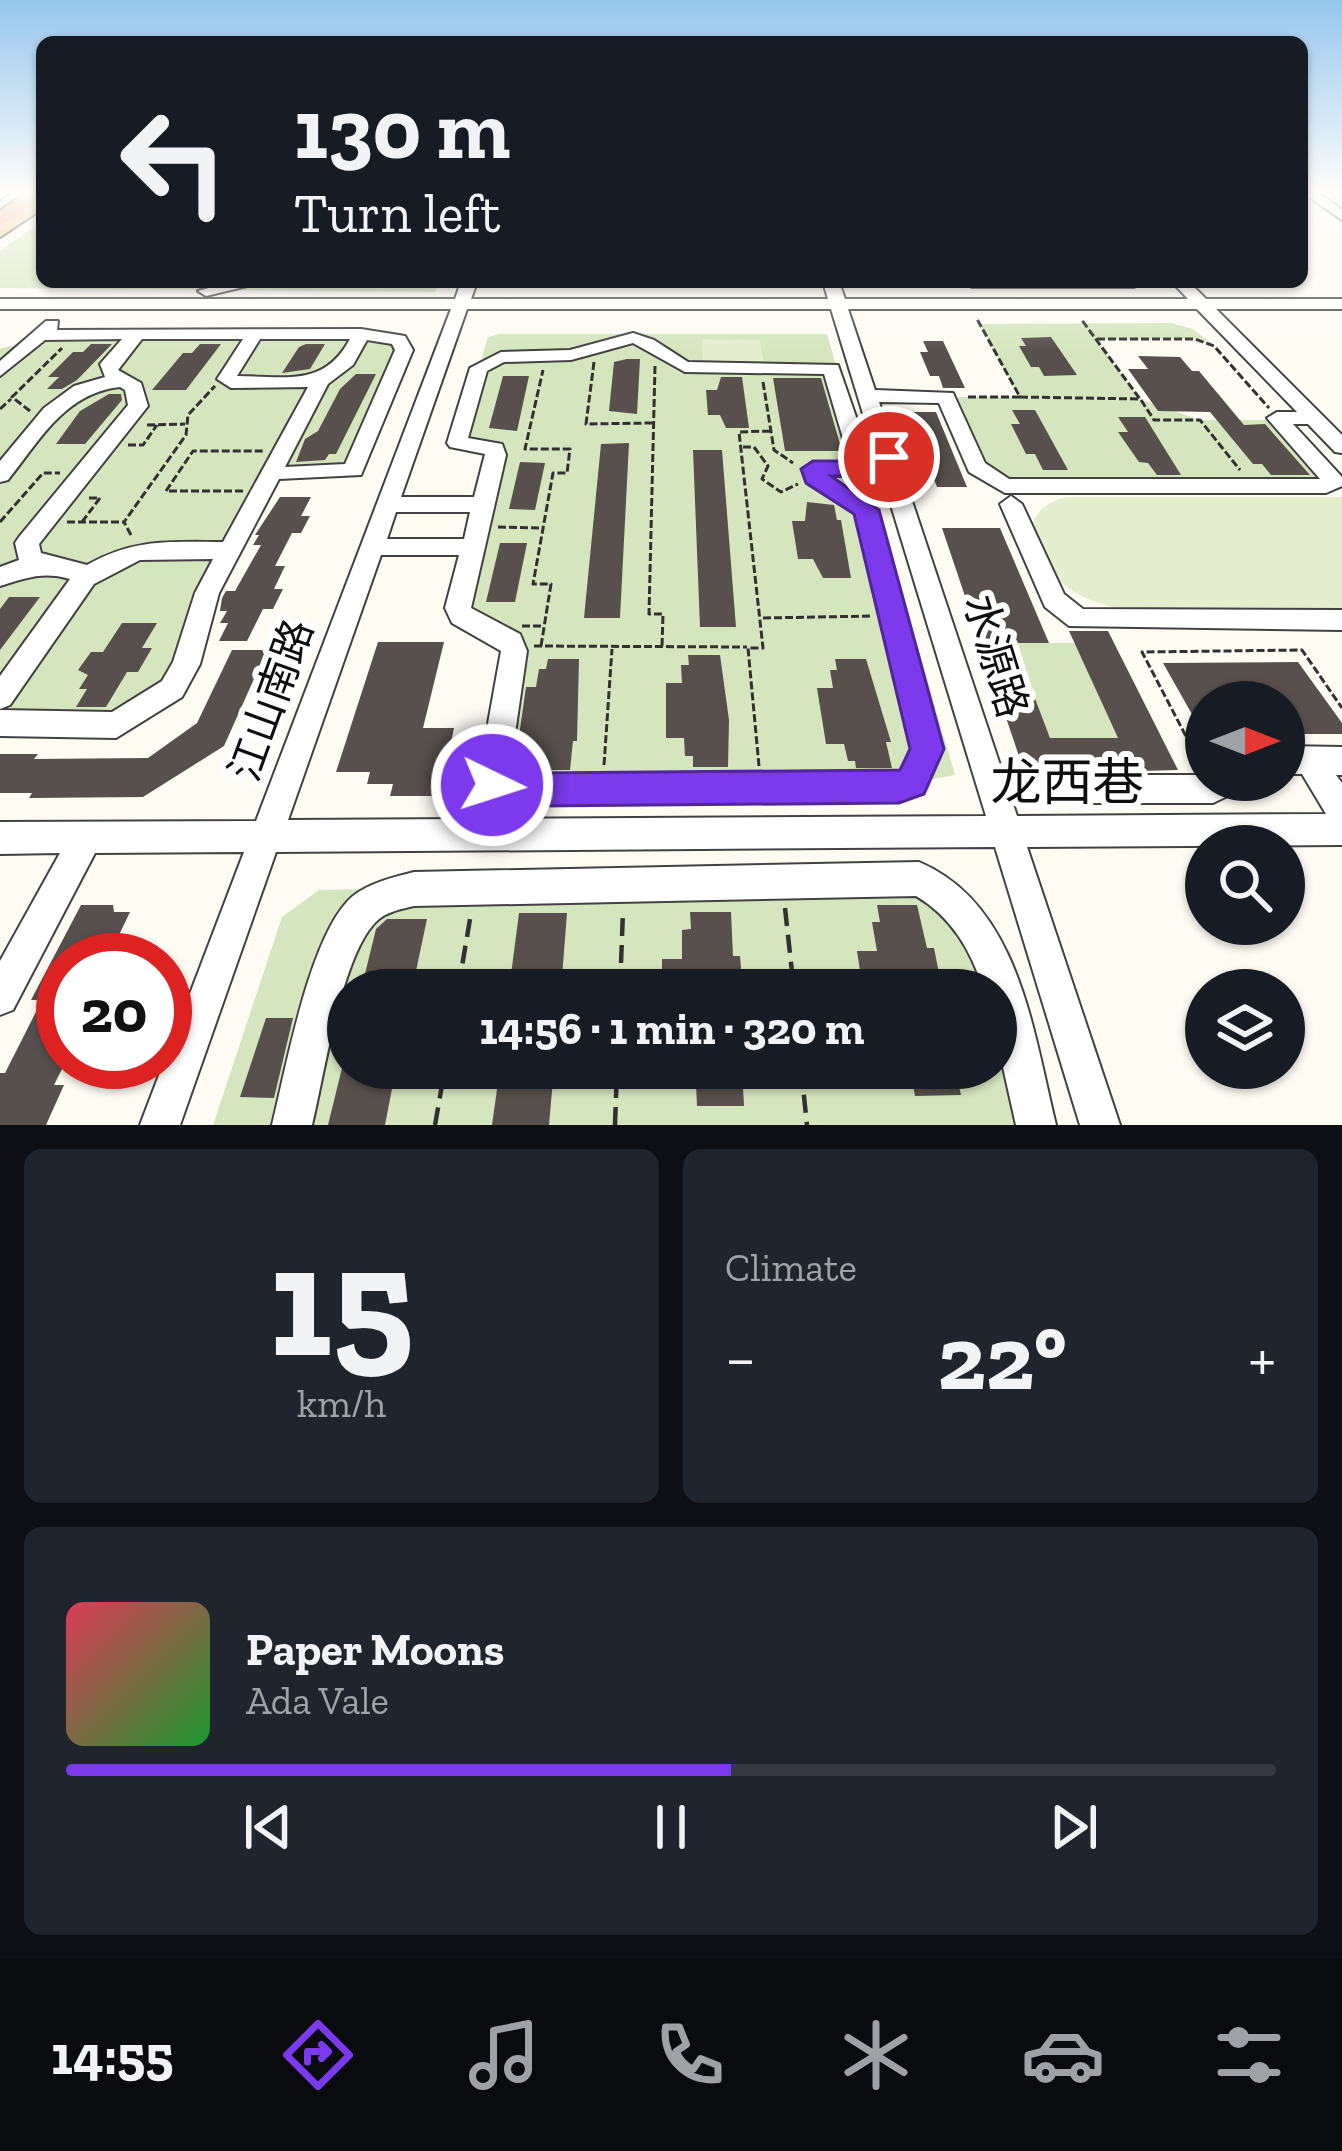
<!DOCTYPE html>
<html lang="en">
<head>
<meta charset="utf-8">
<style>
	body { margin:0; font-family:"Zilla Slab","Noto Sans SC",serif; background:#20242c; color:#f1f3f6; height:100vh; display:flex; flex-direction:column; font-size:45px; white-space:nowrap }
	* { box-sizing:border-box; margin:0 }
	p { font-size:39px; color:#9ea1a6 }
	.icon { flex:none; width:66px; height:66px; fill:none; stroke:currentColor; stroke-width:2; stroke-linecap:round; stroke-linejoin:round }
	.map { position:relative; height:1125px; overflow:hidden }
	.details { display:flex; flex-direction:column; gap:24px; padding:24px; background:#0d0f14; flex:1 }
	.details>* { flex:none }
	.guide { position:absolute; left:36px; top:36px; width:1272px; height:252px; border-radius:18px; box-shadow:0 3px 9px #0004; background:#171b24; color:#f1f3f6; overflow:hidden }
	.needle { width:78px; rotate:90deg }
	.controls { position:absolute; left:1185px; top:681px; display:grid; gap:24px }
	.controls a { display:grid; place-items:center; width:120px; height:120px; border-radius:50%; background:#171b24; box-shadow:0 3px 9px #0004; font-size:60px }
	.speed { position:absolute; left:36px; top:933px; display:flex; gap:24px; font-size:60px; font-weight:700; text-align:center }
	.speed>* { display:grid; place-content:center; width:156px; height:156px; border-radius:50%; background:#171b24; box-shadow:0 3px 9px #0004; line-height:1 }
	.speed .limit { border:18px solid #d22; background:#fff; color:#111 }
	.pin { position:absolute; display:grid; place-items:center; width:102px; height:102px; color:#fff; margin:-51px; border:6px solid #fff; border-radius:50%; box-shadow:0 3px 12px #0007 }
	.me { position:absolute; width:132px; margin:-66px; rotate:94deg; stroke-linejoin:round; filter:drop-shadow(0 0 9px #0008) }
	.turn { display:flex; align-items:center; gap:42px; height:252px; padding:0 60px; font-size:54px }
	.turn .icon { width:156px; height:156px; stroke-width:2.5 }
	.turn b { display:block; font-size:84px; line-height:102px }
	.big { font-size:90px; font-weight:800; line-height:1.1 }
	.details .widget { flex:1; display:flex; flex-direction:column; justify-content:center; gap:18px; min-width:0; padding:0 42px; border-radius:18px; background:#20242c }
	.details .dial { align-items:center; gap:0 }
	.dial b { font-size:156px; line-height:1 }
	.song { display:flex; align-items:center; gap:36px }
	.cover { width:144px; height:144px; border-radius:18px; background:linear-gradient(135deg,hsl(350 70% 55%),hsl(130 70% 35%)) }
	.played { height:12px; border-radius:6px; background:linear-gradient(90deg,#7c3aed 55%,#363941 55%) }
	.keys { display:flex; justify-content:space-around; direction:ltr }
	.heat { display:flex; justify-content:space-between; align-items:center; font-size:66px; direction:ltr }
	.details .tiles { flex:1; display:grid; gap:24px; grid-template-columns:1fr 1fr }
	.widget:last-child { grid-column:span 2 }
	.trip { position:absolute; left:327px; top:969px; width:690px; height:120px; border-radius:60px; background:#171b24; box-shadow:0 3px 9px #0004; font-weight:800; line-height:120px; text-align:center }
	.dock { display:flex; height:192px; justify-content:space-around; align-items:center; background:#090b0e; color:#9ea1a6 }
	.dock .icon { width:84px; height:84px }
	.dock .active { color:#7c3aed }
	.dock b { font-size:54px; color:#f1f3f6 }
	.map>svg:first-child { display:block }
</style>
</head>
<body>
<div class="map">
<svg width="1342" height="1125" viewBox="0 0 1342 1125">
	<rect width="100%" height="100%" fill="#fefbf3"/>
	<path fill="#d5e6bf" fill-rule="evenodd" d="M42,221V282H439L435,292L0,288V251Z
		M1171,323L1193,329L1214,346L1195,339L1096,340L1140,399L1200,420H1279L1334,481L1005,486L986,477L946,397H1019L980,324Z
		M361,334L399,340L353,470L286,474L262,491L186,664L143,712L0,723V349L35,339Z
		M500,334H827L955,775L912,783L503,789L514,651L461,616L496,455L459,436L488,337Z
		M1014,643H1075L1118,738H1050Z
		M919,879L988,951L1036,1125H213L282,917L319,890ZM348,990H996V1068H348Z"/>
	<path fill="#e5eecf" d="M702,339L760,340L764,365H703Z
		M1066,497H1342V612L1125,611C1107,605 1087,601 1071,590C1034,565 1008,513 1066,497Z"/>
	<path fill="#57504c" d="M1051,337L1077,375L1044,376L1039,367H1031L1019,346H1026L1021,338Z
		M923,341H943L965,388H943L939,376H930L920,352H928Z
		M91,344H112L77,380L62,389H47L59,377H48L73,352H83Z
		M200,344H221L186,390H152L183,353H192Z
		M306,344H325L310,369L282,373L299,347Z
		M1138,356L1180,357L1192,371H1199L1244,425L1265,424L1310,475H1271L1262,464H1253L1210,412L1158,411L1128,369H1148Z
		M627,359H640L637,414L609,411L614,362Z
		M356,374H376L336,454H329L325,460L296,462L305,439L318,431L340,389Z
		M503,376H529L517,431L489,428Z
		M721,377H742L749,428H726L720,415H708L706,390H717Z
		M773,378H821L842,451H785Z
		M109,394H121L122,400L85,444H56L80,411Z
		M1012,410H1035L1068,470H1043L1035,454H1026L1011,424H1020Z
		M908,412H936L967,487H937L933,477H927L906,429V421H912Z
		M1118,417H1145L1181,475H1157L1148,463L1139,462L1118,432H1128Z
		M629,443L620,618H584L601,444Z
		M693,450H722L736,627H700Z
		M520,462L545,463L535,510L509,509Z
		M280,497H311L301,516H310L301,533H292L275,566H285L274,589H283L273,609H263L247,641H219L228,623H220L227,611H220L222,598L226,591H235L261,545H253L259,535H255Z
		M807,502L834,505L837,520H841L851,578H823L813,559H798L792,521H805Z
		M942,528H1000L1049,643H1014L1050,738H1118L1069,631H1108L1178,770L1025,774Z
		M500,543H527L515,602H486Z
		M9,597H40L0,650V609Z
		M122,623H157L142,648H152L138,672H127L106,707H76L87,689H79L88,675L78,670L91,652H103Z
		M378,642H444L423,728H454L440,796H390L393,784H367L370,772H336Z
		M232,650H267L224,746L143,797L29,798L32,793H0V754H38L34,759L148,758L197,723Z
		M688,655H720L729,720L728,767H693V756H685L684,738H666V683H682L681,665H689Z
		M548,659H579L577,741H573L570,770H534L536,760H528L531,743H518L526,687H536L539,669H546Z
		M835,659H866L891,742H886L892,768H856L855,761H848L844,744H826L817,688H833L830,670H837Z
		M1298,662L1342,723V734H1284V702H1206V739L1163,663Z
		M81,905H113L114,912H130L107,960H63V1067L54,1085H64L46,1125H0V1073H5L42,1000H31Z
		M877,905H917L927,948H934L939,973H921L924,990H863L857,951H877L872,922H880Z
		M690,912H731L733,956H740L742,981H723V990H662V959H682V930L691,929Z
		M519,913H567L561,990H509Z
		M387,919H427L412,990H361L376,929Z
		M266,1018H293L274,1098L240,1097Z
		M342,1068H396L385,1125H328Z
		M500,1068H554L549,1125H492Z
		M686,1068H742L744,1106H697L696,1084H686Z
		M910,1068H955L961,1095L915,1096Z"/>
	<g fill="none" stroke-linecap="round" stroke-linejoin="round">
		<g stroke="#424242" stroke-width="4">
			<path id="minor" d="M1302,192H1317L1342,210V220Z
				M230,282H264L206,296L198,291Z
				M461,282H477L471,299H828L823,282H839L845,299H1188L1172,282H1189L1206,299H1342V309H1216L1342,435V453L1335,452L1308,424H1293L1342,477V486L1326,493H1005L969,472L939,403L879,402L1017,816L1326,814L1302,774H1284V746L1342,747V775H1336L1342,783V845L1027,847L1120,1125H1080L995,847L276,852L180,1125H140L244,852L95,853L13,1010L0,1015V961L60,853L0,854V822L256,821L451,309H0V299H455ZM467,309H831L986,816L288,820L381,555H459L445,608L452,623L501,651L477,785L481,795L503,803L899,801L923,793L942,749L877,510L827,476H863L874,469L838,365L688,362L654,340L633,333L570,350L501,352L470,368L447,443L450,447L485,454L474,497H401ZM848,309H1197L1297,412H1277L1267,418L1320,479H1009L985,463L953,393L875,390ZM633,343L685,372L824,374L850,462H813L802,469L807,483L856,514L912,749L902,772L509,775L527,651L520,634L471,608L506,455L502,444L468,438L487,371L504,362L571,360ZM396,512H470L464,539H387Z
				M964,282H1142L1134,287H972Z
				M46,321H58L57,330L361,329L405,336L413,350L361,475L279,479L219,593L200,664L182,697L116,738L0,736V710L112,712L162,681L173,662L195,593L213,559L140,560L94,584L10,705L0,709V676L70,579C43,571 26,578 0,586V567L19,560L15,543L19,537L128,405L125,390L120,387C65,393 40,440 8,480L0,482V461L44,408L74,386L105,377L100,364L122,339L45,340L0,376V361ZM142,339H243L217,379L231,388L308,387L223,542C170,542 135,538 87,565L41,553L39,544L148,406L141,383L118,370ZM260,339H350C324,388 285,376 237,376ZM367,340L392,344L395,350L345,464L285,467L328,384L353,365Z
				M1011,496L1022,504L1064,594L1083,609L1342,610V630L1069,626L1045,607L1000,504Z
				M1065,775H1206V780H1244L1240,790L1213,803H1065L1054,799L1050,789L1054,779Z
				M919,862C1019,904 1033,1032 1056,1125H1016L996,1036V990H984C971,951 952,917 916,896L414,906C402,909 389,911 379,919C342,949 324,1077 312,1125H272C286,1069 310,932 353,896C369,883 394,877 414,872Z"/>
		</g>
		<g stroke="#202020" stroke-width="4">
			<path id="major" d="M0,192H10L0,199Z
				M42,196V209L0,237V224Z"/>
		</g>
		<g stroke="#202020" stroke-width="5">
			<path id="highway" d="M27,192H42V198L0,226V211Z"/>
		</g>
		<path stroke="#313131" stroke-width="3" stroke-dasharray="8 3" stroke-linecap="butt" d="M1097,339H1195L1214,346L1269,408
			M594,362L586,424L652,423
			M655,366L649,614H663L662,647
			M763,382L774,450L793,463
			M968,397H1020L977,319
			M1020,397L1140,399L1081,319
			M1141,400L1154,420H1200L1240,470
			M0,409L11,399
			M30,411L12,397L62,348
			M147,425L185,424
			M128,445H143L157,425
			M743,447H754L768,466L762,479L781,492L798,484
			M243,491H166L193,451H263
			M0,522L43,473H60
			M67,522H123
			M82,522L100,498H87
			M498,527L542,528
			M131,535L124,522L186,435L188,415L215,386
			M763,618L873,616
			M522,626H543
			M534,646L747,647
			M541,646L551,584H533L553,473H567L570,449H525L543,370
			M604,765L612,649
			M1201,765L1142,652L1302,650L1342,708
			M759,766L748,648H763L739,432L771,431"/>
		<path stroke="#313131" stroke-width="4.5" stroke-dasharray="18 9" stroke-linecap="butt" d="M785,908L794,990
			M458,990L471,913
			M620,990L623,911
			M801,1068L807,1125
			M435,1125L445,1068
			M615,1125L617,1068"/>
		<use href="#minor" fill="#fff" fill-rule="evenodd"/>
		<use href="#major" fill="#ecc875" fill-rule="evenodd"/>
		<use href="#highway" fill="#e79b68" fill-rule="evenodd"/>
	</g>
	<linearGradient id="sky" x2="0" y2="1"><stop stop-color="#96c6ec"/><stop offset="0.55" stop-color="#fffdfa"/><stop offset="1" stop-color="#fffdfa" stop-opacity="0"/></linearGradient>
	<rect width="1342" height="350" fill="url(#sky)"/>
	<path fill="#7c3aed" stroke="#51269a" stroke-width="3" d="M889,449L901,457L898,462L874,465L872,474L831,476L879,510L944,749L924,794L899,803L536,806L480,796L475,785L480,773L492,769L536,773L900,770L910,749L854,514L806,483L801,469L813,461H849L851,452Z"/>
	<g text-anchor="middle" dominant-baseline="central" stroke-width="12" stroke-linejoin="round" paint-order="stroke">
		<g font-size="42" fill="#0f0f0f" stroke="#fff">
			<text transform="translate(996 656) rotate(73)">水源路</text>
			<text transform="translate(271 700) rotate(-70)">江山南路</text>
		</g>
		<g font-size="51" fill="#0f0f0f" stroke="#fff">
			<text x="1067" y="782">龙西巷</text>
		</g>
	</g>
</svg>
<div class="controls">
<a><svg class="needle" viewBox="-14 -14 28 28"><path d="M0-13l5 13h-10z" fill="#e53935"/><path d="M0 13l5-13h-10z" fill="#9ea1a6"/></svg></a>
<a><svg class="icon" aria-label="search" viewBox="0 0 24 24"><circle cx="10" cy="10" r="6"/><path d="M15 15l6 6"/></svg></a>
<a><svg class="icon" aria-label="layers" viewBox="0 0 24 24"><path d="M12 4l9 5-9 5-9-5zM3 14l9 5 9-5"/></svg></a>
</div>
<div class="speed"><div class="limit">20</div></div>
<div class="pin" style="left:889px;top:457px;background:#d93025"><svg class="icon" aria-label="arrive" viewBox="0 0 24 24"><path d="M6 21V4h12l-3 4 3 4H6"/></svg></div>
<svg class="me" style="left:492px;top:785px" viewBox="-20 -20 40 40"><circle r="17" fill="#7c3aed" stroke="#fff" stroke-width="3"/><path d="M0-11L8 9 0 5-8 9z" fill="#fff"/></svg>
<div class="trip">14:56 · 1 min · 320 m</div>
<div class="guide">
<div class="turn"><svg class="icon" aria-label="left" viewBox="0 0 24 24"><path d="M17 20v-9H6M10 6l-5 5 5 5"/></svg><div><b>130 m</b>Turn left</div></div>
</div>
</div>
<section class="details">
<div class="tiles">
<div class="widget dial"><b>15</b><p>km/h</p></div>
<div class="widget"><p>Climate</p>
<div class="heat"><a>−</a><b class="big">22°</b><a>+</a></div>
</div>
<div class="widget">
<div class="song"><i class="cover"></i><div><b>Paper Moons</b><p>Ada Vale</p></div></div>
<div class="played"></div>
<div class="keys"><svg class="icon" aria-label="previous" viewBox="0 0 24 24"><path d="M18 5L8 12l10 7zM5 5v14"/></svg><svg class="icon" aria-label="pause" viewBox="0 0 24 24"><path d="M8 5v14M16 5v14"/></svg><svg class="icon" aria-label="next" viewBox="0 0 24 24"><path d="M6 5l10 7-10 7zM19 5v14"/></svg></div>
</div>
</div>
</section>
<nav class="dock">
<b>14:55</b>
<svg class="icon active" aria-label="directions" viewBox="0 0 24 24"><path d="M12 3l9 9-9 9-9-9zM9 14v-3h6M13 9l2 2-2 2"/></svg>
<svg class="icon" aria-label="music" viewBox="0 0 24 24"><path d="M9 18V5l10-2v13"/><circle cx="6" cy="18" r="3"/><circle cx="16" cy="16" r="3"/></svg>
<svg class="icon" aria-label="phone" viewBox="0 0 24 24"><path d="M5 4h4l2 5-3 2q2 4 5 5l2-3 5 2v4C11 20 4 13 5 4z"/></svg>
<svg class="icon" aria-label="climate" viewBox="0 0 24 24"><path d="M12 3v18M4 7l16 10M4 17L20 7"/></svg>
<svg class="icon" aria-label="car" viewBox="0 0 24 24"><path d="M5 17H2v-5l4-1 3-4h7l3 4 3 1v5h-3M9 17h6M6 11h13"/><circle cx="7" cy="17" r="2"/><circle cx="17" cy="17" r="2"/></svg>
<svg class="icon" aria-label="filters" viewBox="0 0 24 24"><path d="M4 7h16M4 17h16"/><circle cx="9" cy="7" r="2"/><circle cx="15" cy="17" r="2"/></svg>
</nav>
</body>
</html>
